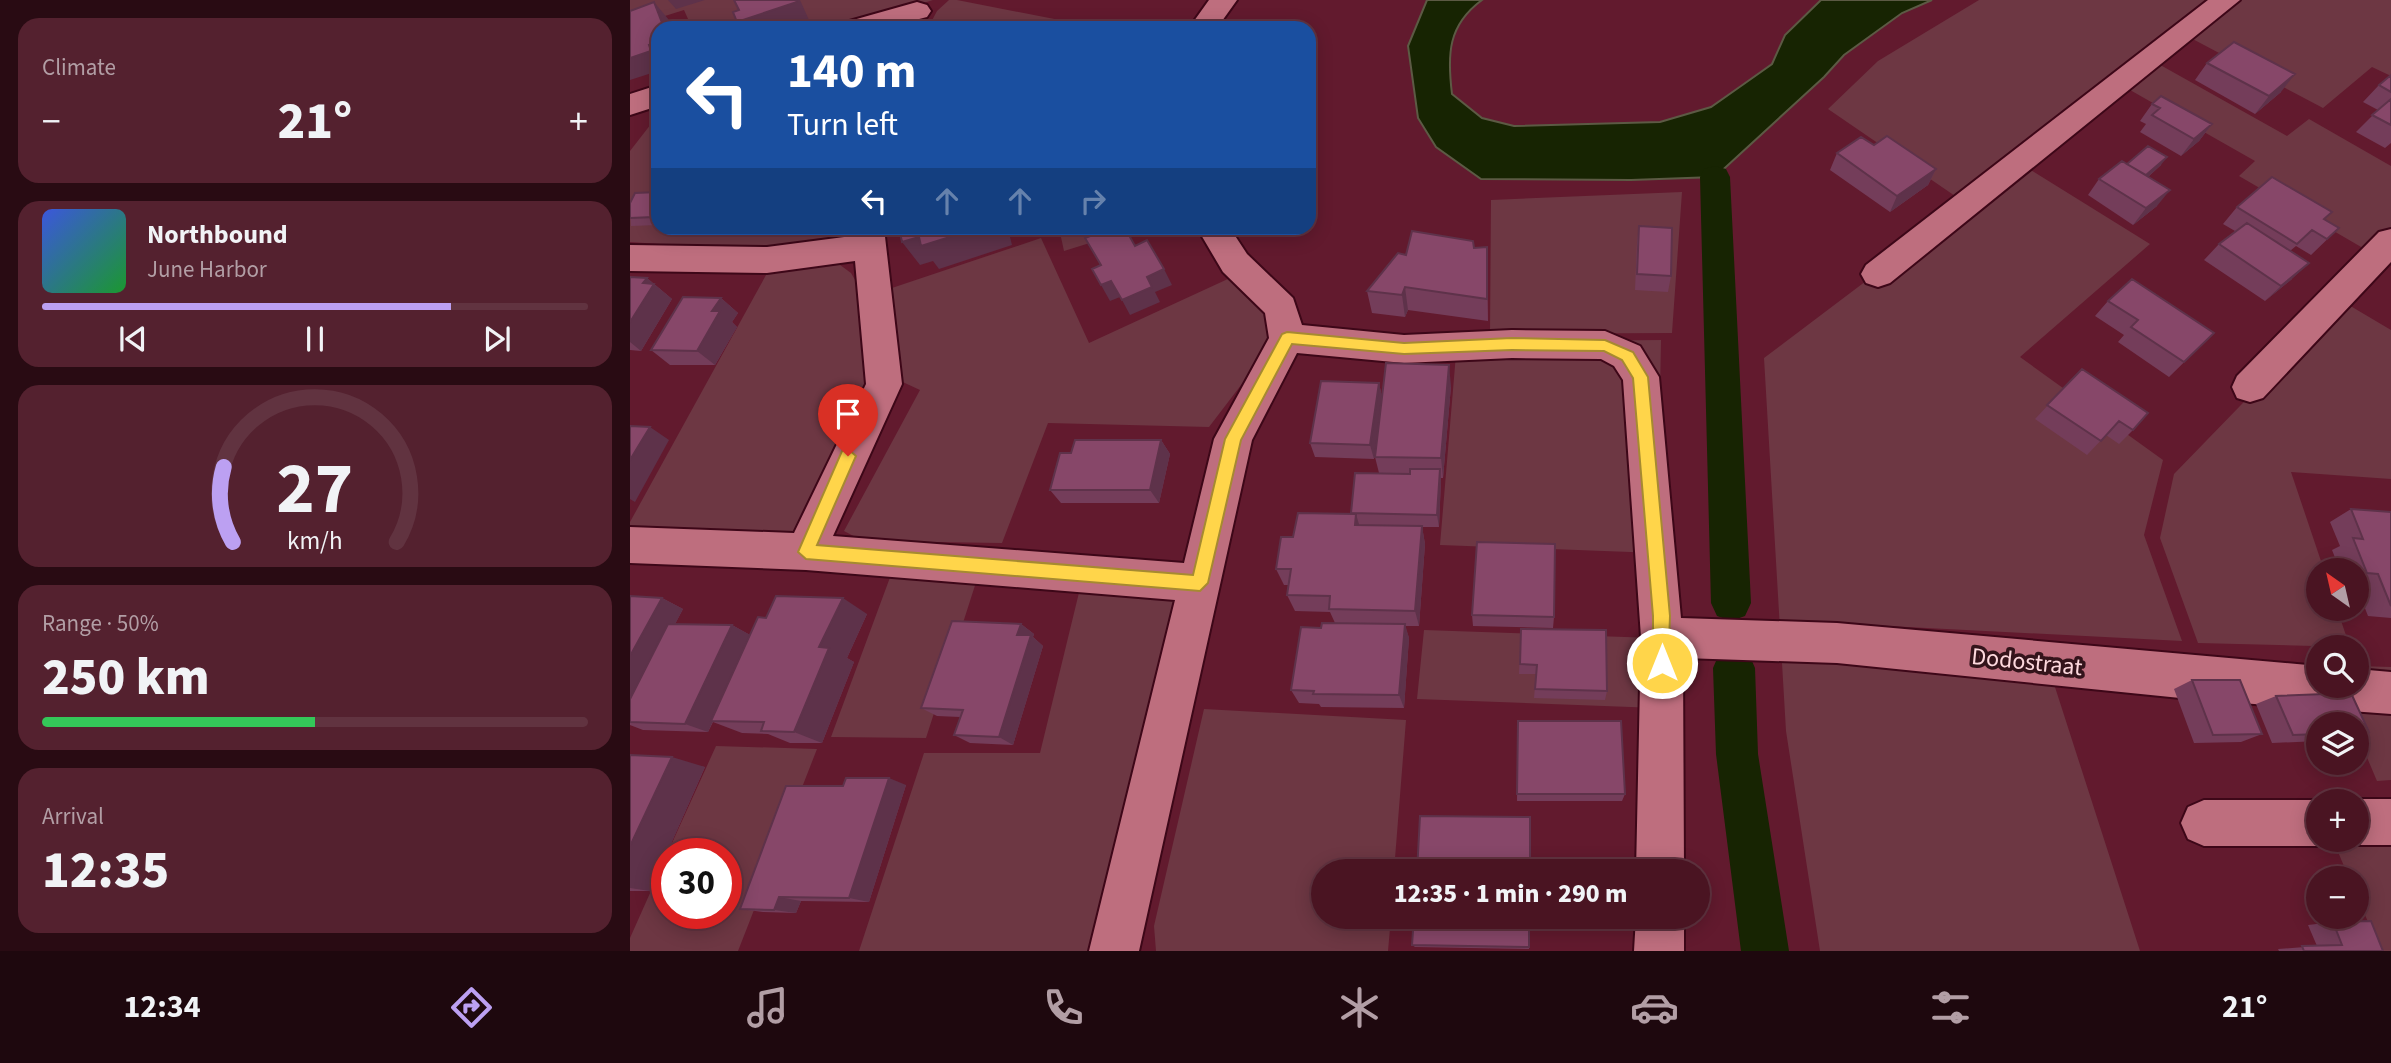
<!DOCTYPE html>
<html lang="en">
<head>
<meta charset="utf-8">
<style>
	body { margin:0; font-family:"Source Sans 3",sans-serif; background:#54212f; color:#f1f3f6; height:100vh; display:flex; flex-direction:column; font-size:26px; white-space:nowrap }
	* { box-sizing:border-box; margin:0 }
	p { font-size:23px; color:#b29ea5 }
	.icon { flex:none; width:38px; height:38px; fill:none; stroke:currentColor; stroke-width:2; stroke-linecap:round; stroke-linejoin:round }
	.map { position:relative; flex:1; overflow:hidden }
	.details { display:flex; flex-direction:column; gap:18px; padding:18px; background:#290b13; width:630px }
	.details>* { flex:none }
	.guide { position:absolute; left:21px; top:21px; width:665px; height:214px; border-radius:21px; box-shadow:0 4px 18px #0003,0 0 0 2px #613340; background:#1a4fa0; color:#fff; overflow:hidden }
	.needle { width:46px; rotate:326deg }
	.fabs { position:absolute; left:1676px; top:558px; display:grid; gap:14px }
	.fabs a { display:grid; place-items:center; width:63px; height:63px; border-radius:50%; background:#4a1422; box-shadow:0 4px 18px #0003,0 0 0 2px #613340; font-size:35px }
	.speed { position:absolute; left:21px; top:838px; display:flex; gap:14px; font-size:35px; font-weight:700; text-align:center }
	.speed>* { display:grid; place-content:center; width:91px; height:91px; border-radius:50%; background:#4a1422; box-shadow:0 4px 18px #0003,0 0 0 2px #613340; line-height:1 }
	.speed .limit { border:10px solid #d22; background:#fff; color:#111 }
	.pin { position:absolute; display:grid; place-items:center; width:60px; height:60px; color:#fff; margin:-72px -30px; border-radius:50% 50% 50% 0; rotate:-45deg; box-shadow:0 0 7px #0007 }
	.pin .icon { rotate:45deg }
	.me { position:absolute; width:77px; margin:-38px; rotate:0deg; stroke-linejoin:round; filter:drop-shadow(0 0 5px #0008) }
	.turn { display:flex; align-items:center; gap:24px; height:147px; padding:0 21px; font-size:32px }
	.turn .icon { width:91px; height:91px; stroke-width:2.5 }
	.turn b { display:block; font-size:49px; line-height:60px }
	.lanes { display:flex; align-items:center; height:66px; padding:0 21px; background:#0003; justify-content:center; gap:35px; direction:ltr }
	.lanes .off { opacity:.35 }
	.big { font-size:52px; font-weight:800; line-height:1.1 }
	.details .tile { flex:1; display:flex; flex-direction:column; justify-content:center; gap:10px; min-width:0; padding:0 24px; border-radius:21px; background:#54212f }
	.details .dial { align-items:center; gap:0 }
	.dial svg { height:182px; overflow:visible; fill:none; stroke:#613340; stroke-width:7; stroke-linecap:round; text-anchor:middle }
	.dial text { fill:#f1f3f6; stroke:none }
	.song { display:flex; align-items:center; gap:21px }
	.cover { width:84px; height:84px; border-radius:10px; background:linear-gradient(135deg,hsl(230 70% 55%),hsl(130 70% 35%)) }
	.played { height:7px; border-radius:4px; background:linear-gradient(90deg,#bca0f2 75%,#613340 75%) }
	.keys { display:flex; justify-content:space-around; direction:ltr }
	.heat { display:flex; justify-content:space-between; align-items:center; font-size:38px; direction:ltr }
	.charge { height:10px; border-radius:5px; background:linear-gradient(90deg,#34c759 50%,#613340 0) }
	.trip { position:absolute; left:681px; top:859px; width:399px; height:70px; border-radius:35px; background:#4a1422; box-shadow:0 4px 18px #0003,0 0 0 2px #613340; font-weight:800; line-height:70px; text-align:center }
	.dock { display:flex; height:112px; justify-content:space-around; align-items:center; background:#1e080e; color:#b29ea5 }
	.dock .icon { width:49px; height:49px }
	.dock .selected { color:#bca0f2 }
	.dock b { font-size:32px; color:#f1f3f6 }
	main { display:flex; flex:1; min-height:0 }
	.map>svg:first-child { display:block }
</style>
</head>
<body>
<main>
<section class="details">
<div class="tile"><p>Climate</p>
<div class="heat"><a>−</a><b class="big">21°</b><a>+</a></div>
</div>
<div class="tile">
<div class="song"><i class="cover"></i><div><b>Northbound</b><p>June Harbor</p></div></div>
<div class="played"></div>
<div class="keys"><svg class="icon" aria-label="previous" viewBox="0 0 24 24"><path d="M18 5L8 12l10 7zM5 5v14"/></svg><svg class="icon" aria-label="pause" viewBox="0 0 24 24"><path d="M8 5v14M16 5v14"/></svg><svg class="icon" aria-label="next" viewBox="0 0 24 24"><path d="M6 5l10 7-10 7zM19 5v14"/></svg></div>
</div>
<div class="tile dial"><svg viewBox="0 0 100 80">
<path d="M14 69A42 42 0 1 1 86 69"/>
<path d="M14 69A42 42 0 0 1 10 36" stroke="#bca0f2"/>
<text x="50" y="56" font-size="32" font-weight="700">27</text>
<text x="50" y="72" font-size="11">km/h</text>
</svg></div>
<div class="tile"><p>Range · 50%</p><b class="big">250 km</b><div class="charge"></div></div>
<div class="tile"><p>Arrival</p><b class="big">12:35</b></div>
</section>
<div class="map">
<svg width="1761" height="951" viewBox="0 0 1761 951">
	<rect width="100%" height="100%" fill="#621a2e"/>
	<path fill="#6d3743" d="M0,0H303L214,28H62L54,10L0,27Z
		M319,0H327L445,23L443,28H298L307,11Z
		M1349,0H1589L1328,198L1198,109L1248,61Z
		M1606,0H1761V76L1742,67L1693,108L1557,36Z
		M1525,62L1657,136L1679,119L1761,166V227L1738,251L1609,176L1625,161L1493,86Z
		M28,115V228H209L208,245L133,251L0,242V151Z
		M1391,164L1520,244L1390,357L1533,460L1514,535L1552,641L1199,623L1202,638L1415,656L1510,951H1190L1156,731L1134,358Z
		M1052,192L1042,333L860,334L861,200Z
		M429,228H508L434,251Z
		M411,238L459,343L600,278L638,304L644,342L579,427L418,423L372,543L233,541L214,531L290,390L264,378L253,291Z
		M206,262L221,273L234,295L241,384L164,535L0,531V522L141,266Z
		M1712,301L1761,330V479L1661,472L1694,570H1689V609H1707L1720,647L1568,643L1530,538L1544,474Z
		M1031,340L1027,553L810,545L827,342Z
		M262,572L349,573L296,738L201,737Z
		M454,572L552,581L491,951H229L294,753H410Z
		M794,630L1024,638L1027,708L787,699Z
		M1727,666L1761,667V780L1747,781L1727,734Z
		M574,709L776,720L764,871L693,872V917H761L758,951H526L524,926Z
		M86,746L187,749L108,951H0V938L37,855V914H96V854H37Z
		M1761,817V951H1751L1727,897V878H1719L1703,840H1727Z"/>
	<path fill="#172402" stroke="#5c5a44" stroke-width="2" d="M797,0H852C818,25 817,54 822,94L852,118L884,126L1030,122L1081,107L1111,86L1142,64L1155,35L1191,0H1302L1272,13L1214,55L1194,77L1085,177L1001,180L851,179L806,147L788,118L778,46Z"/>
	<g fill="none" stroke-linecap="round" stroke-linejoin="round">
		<path fill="#172402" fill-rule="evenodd" d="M1085,166L1096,169L1100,177L1121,603L1115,616L1101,621L1087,616L1081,603L1070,177L1074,169Z
			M1104,648L1119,654L1125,668L1128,754L1159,951H1111L1086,754L1083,668L1089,654Z"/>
		<g stroke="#3d0718" stroke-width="4">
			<path id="minor" d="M579,0H607L587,28H559Z
				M1578,0H1610L1260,283L1248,287L1236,283L1231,274L1236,265Z
				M287,2L297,5L301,11L297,17L254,28H212L216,22Z
				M28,85V106L0,115V94Z
				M222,228H254L272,384L203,536L554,563L584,439L639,338L635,313L593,272L567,228H600L617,254L663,298L672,325L774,335L882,330L975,331L1010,346L1029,377L1051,618L1207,623L1689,666V686H1727V669L1761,672V714L1570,700L1207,663L1053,658L1054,872H1006L1011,637L993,380L984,366L971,359L882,358L774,363L667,353L622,440L509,951H459L545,600L176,570L0,563V527L164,533L236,384L225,261L137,273L0,271V245L137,247L222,236Z
				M1761,229V262L1633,398L1620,402L1607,398L1602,387L1607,376L1749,232Z
				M1727,799H1761V845H1727L1714,840H1727V802H1720Z
				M1574,800H1689L1693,802H1689V840H1704L1689,846H1574L1558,839L1551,823L1558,807Z
				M1006,917H1054V951H1004Z"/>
		</g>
		<use href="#minor" fill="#be6e7e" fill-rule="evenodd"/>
	</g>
	<path fill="#743d5a" d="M1577,63L1651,92L1625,114L1565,80Z
		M1761,75V143L1755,148L1726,132L1748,110L1733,102L1749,85Z
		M1522,104L1582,124L1569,141L1551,156L1510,132L1516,124L1510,121Z
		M1244,145L1306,169L1298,185L1260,212L1200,170L1207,153Z
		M1497,164L1531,165L1518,177L1527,206L1503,225L1458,195L1469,179Z
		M28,192V225L1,226L0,203Z
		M1607,207L1694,219L1709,228L1681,255L1666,246L1660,251L1662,279L1635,301L1574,260L1589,244L1605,231L1593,224Z
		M1009,226L1041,276L1038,292L1005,290L1007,242Z
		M145,228H197L196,232L152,237L144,229Z
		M857,247L858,321L778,310L775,317L742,313L737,291L776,255Z
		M0,277L17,278L42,299L11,351L0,350Z
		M91,298L108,313L102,322L107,327L85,365H40L21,350Z
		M1478,301L1584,333L1539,377L1488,342L1494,335L1465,316Z
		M1452,369L1503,430L1489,444L1476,435L1457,455L1405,419Z
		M749,383L752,397L744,459L685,457L680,443Z
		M821,386L813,478H811L809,527H792L795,544L789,626H775L779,638L774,708L691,707L689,704L669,703L661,690L691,628L705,623L700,612L665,611L657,595L658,585H654L646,569L663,537L721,513L749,473L745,457Z
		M531,440L540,454L529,503H431L420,490L441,453Z
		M1721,509L1761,512V618L1738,616L1727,588V570H1710L1702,550L1710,546L1700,522Z
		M0,596L32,598L53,609L45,624L102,625L120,635L136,618L237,614L217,658L224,662L192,743H160L138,734L112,733L83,722L78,732L13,730L0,725Z
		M842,615L924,617L923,628L843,626Z
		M391,624L404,634L403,637L413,646L383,745L340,743L324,735L330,717L307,716L291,708Z
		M891,629L977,691L975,700L904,698L906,674H889Z
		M1562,680L1632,734L1611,742L1564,743L1544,689Z
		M1721,693L1739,732L1727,736V724H1689V741L1642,743L1626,704L1646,696Z
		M888,721L995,794L992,801H887Z
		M0,755L75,767L20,891H0Z
		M276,785L239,902L171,901L166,913L133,912L110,909L213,786Z
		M1703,922L1753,951H1649L1648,949L1687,946L1678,925Z
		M782,945L899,947V949L785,947Z"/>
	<path fill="#5e324a" d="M38,0H75L46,9Z
		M166,0H170L179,20L154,28H111L107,22Z
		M24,2L39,20L42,28H34Z
		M28,42V71L0,80V58L19,45Z
		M1665,74L1651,92L1625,114L1639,96Z
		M1582,124L1569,141L1551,156L1564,139Z
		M1537,157L1531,165L1507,187L1513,178Z
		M1306,169L1298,185L1260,212L1267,196Z
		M1540,190L1527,206L1503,225L1516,208Z
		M28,209V220L24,217Z
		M349,228H394L396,233L380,237L382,245L309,269L303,261L290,265L272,242L289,237Z
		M1679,263L1662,279L1635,301L1651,286Z
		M534,269L542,285L525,292L530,302L500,315L492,300L517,277Z
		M17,278L42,299L11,351L0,342V322L13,283Z
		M481,281L490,297L480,301L471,285Z
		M775,287L778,310L775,317L772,295Z
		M91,298L108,313L102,322L107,327L85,365L67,351L82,311Z
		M819,365L821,386L813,478L811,458Z
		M749,383L752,397L744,459L740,445Z
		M20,427L39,440L5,502L0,499V460Z
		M531,440L540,454L529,503L520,490Z
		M810,469L811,482L809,527L807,515Z
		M726,514L731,531L725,525Z
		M792,526L795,544L789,626L785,611Z
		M32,598L53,609L6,698L0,696V656Z
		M213,598L237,614L217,658L224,662L192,743L164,732L189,647Z
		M391,624L404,634L403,637L413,646L383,745L369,737L387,635Z
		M775,624L779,638L774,708L769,695Z
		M102,625L122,636L78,732L55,724Z
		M42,757L75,767L20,891L0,888V846Z
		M259,778L276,785L239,902L219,898Z
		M149,897L171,901L166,913L144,910Z"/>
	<path fill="#874769" stroke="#5e324a" stroke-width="2" d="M104,0H166L167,2L107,22L103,12L109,10Z
		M24,2L34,28H28V42L19,45L21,51L0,58V11Z
		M1604,42L1665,74L1639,96L1577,63Z
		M1761,75V92L1749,85Z
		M1531,96L1582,124L1564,139L1522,115L1530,108L1522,104Z
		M1761,99V125L1742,115Z
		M1257,136L1306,169L1267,196L1207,153L1231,137L1244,145Z
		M1518,146L1537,157L1516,175L1497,164Z
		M1492,161L1540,190L1516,208L1469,179Z
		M1642,177L1702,212L1694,219L1709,228L1697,239L1682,230L1667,244L1607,207Z
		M28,192V209L24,217L0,218V203L5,193Z
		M1617,223L1679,263L1651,286L1589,244Z
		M1009,226L1042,228L1041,276L1007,274Z
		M269,228H349L291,246L289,237L272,242Z
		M481,228H495L505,246L517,240L534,269L517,277L522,287L492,300L481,281L471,285L462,269L471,265L455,238Z
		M782,231L843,241L844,248L857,247V299L775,287L772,295L737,291L768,253L776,255Z
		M0,277L17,278L13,283L24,284L0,322Z
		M1502,279L1584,333L1554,362L1501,327L1508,320L1478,301Z
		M53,297L91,298L82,311H90L67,351L21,350Z
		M756,363L819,365L811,458L745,457Z
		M1452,369L1518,413L1503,430L1489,421L1471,441L1417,405Z
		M691,381L749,383L740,445L680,443Z
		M0,426L20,427L0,460Z
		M445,440H531L520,490H420L430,453H441Z
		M780,469H810L807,515L721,513L725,473L780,474Z
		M1721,509L1761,512V606L1748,574L1737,573L1723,538L1733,539Z
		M668,513L726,514L725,525L792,526L785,611L699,609L700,596L657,595L661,569H646L651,537H663Z
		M847,542L925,544L924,617L842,615Z
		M0,596L32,598L0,656Z
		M146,596L213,598L189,647L199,648L164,732L131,731L134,722L81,721L128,617L136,618Z
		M322,621L391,624L387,635H401L369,737L324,735L333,710L291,708Z
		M692,623L775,624L769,695L683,694L684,691L661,690L671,627L691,628Z
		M38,624L102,625L55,724L0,722V699Z
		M891,629L976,630L977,691L905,689L907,665L890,664Z
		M1562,680H1610L1632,734L1583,735Z
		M1721,693L1739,732L1727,733V724H1689V734L1663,735L1646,696Z
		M888,721H991L995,794H887Z
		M0,755L42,757L0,846Z
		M216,778H259L219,898L149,897L144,910L110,909L156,786H213Z
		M790,816L900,817V872H787Z
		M784,917H899V947L782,945Z
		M1741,921L1753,951H1674L1672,946L1712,945L1703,922Z"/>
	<path fill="#ffd54a" stroke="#a68a30" stroke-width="2" d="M657,332L774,343L882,338L975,340L1003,352L1018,377L1040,616L1038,669L1032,672L1026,669L1023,663V616L1003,378L992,360L974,351L882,350L774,354L662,344L611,440L578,583L570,591L176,559L168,552L212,451L218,449L226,456L187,545L563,575L595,439L652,334Z"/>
	<g text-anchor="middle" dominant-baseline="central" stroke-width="7" stroke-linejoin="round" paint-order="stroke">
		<g font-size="24" fill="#fdd8dd" stroke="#34141b">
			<text transform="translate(1397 662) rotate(6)">Dodostraat</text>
		</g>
	</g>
</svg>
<div class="fabs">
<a><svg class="needle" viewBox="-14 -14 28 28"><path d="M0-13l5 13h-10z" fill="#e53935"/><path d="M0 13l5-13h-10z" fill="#b29ea5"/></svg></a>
<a><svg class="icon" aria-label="search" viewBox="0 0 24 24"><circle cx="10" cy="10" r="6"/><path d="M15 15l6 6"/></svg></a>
<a><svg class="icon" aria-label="layers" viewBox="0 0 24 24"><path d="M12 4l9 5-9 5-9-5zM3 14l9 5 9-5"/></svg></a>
<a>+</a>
<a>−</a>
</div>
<div class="speed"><div class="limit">30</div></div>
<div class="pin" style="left:218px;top:456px;background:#d93025"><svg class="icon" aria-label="arrive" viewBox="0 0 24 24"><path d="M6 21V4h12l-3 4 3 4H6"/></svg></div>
<svg class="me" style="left:1032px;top:663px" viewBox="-20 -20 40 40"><circle r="17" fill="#ffd54a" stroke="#fff" stroke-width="3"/><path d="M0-11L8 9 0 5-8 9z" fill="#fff"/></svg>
<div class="trip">12:35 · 1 min · 290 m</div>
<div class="guide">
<div class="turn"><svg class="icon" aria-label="left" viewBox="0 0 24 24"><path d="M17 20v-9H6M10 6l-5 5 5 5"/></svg><div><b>140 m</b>Turn left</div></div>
<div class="lanes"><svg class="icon" aria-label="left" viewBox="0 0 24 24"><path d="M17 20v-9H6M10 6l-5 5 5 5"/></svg><svg class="icon off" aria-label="ahead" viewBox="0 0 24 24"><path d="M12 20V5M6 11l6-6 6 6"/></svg><svg class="icon off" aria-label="ahead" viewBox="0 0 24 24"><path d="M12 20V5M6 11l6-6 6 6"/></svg><svg class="icon off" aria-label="right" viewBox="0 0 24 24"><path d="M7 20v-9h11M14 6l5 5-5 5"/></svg></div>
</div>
</div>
</main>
<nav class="dock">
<b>12:34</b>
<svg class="icon selected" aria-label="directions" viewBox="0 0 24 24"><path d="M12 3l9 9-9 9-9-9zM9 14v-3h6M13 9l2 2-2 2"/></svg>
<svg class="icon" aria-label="music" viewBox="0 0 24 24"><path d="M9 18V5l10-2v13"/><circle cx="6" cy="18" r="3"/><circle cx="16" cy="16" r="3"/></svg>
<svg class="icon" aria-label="phone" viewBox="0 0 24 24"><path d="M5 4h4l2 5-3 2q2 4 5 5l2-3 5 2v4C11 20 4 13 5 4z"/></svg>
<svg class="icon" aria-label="climate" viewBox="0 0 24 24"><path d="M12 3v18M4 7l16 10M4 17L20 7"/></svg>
<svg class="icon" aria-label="car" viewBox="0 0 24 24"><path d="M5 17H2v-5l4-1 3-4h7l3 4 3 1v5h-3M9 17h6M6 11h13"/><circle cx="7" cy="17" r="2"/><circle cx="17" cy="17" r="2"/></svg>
<svg class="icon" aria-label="filters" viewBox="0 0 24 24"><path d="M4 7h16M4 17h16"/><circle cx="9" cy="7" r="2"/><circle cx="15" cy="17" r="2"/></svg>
<b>21°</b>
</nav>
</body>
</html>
